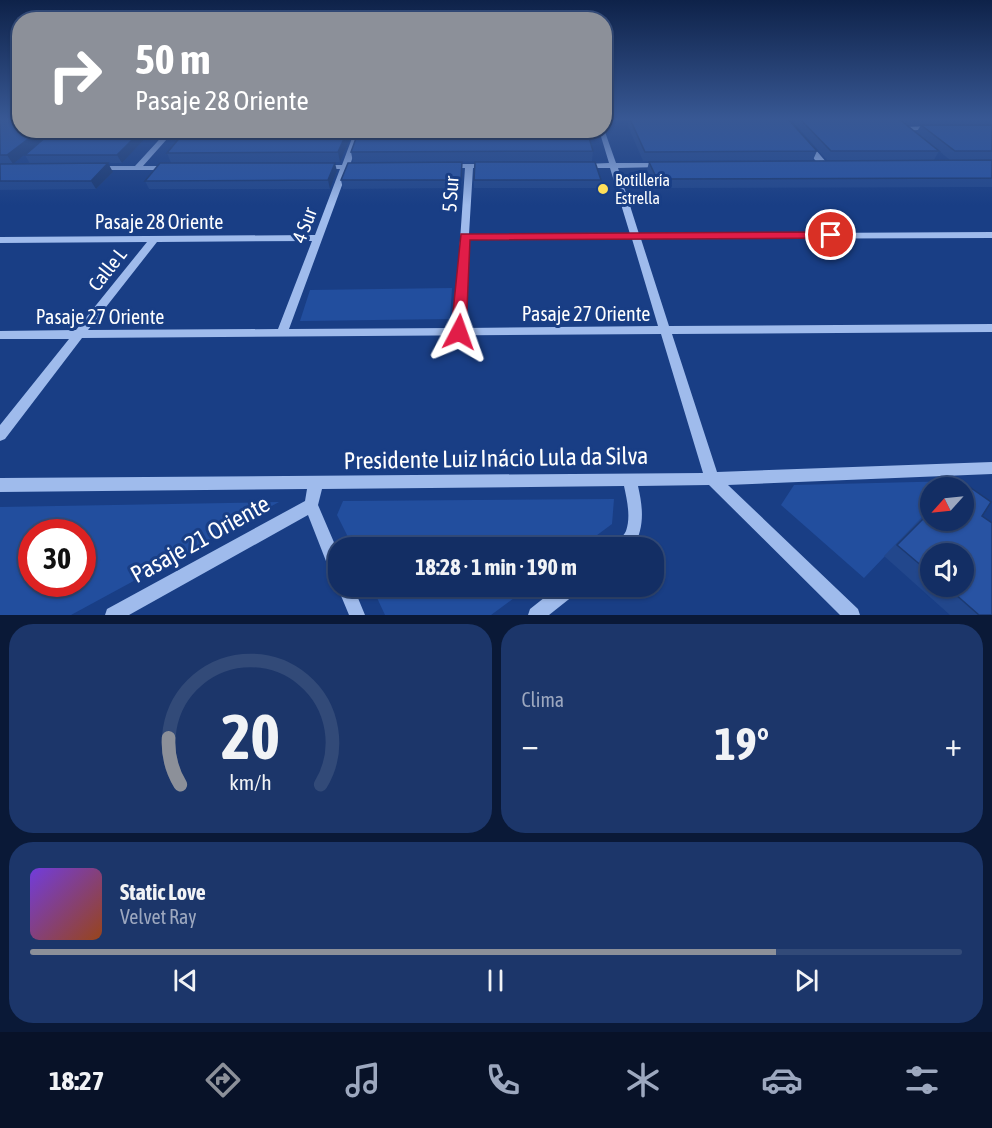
<!DOCTYPE html>
<html lang="es">
<head>
<meta charset="utf-8">
<style>
	body { margin:0; font-family:"Asap Condensed",sans-serif; background:#1c366a; color:#f1f3f6; height:100vh; display:flex; flex-direction:column; font-size:22px; white-space:nowrap }
	* { box-sizing:border-box; margin:0 }
	p { font-size:20px; color:#9da8bf }
	.icon { flex:none; width:33px; height:33px; fill:none; stroke:currentColor; stroke-width:2; stroke-linecap:round; stroke-linejoin:round }
	.map { position:relative; height:615px; overflow:hidden }
	.sheet { display:flex; flex-direction:column; gap:9px; padding:9px; background:#0a1937; flex:1 }
	.sheet>* { flex:none }
	.banner { position:absolute; left:12px; top:12px; width:600px; height:126px; border-radius:24px; box-shadow:0 2px 4px #0004,0 0 0 2px #324a78; background:#8c9099; color:#fff; overflow:hidden }
	.needle { width:39px; rotate:243deg }
	.fabs { position:absolute; left:920px; top:477px; display:grid; gap:12px }
	.fabs a { display:grid; place-items:center; width:54px; height:54px; border-radius:50%; background:#132e64; box-shadow:0 2px 4px #0004,0 0 0 2px #324a78; font-size:30px }
	.speed { position:absolute; left:18px; top:519px; display:flex; gap:12px; font-size:30px; font-weight:700; text-align:center }
	.speed>* { display:grid; place-content:center; width:78px; height:78px; border-radius:50%; background:#132e64; box-shadow:0 2px 4px #0004,0 0 0 2px #324a78; line-height:1 }
	.speed .limit { border:9px solid #d22; background:#fff; color:#111 }
	.pin { position:absolute; display:grid; place-items:center; width:51px; height:51px; color:#fff; margin:-26px; border:3px solid #fff; border-radius:50%; box-shadow:0 2px 6px #0007 }
	.me { position:absolute; width:66px; margin:-33px; rotate:4deg; stroke-linejoin:round; filter:drop-shadow(0 0 4px #0008) }
	.turn { display:flex; align-items:center; gap:21px; height:126px; padding:0 24px; font-size:27px }
	.turn .icon { width:78px; height:78px; stroke-width:2.5 }
	.turn b { display:block; font-size:42px; line-height:51px }
	.big { font-size:45px; font-weight:700; line-height:1.1 }
	.sheet .card { flex:1; display:flex; flex-direction:column; justify-content:center; gap:9px; min-width:0; padding:0 21px; border-radius:24px; background:#1c366a }
	.sheet .dial { align-items:center; gap:0 }
	.dial svg { height:156px; overflow:visible; fill:none; stroke:#324a78; stroke-width:7; stroke-linecap:round; text-anchor:middle }
	.dial text { fill:#f1f3f6; stroke:none }
	.song { display:flex; align-items:center; gap:18px }
	.cover { width:72px; height:72px; border-radius:9px; background:linear-gradient(135deg,hsl(260 70% 55%),hsl(20 70% 35%)) }
	.played { height:6px; border-radius:3px; background:linear-gradient(90deg,#8c9099 80%,#324a78 80%) }
	.keys { display:flex; justify-content:space-around; direction:ltr }
	.heat { display:flex; justify-content:space-between; align-items:center; font-size:33px; direction:ltr }
	.sheet .tiles { flex:1; display:grid; gap:9px; grid-template-columns:1fr 1fr }
	.card:last-child { grid-column:span 2 }
	.trip { position:absolute; left:328px; top:537px; width:336px; height:60px; border-radius:24px; background:#132e64; box-shadow:0 2px 4px #0004,0 0 0 2px #324a78; font-weight:700; line-height:60px; text-align:center }
	.tabs { display:flex; height:96px; justify-content:space-around; align-items:center; background:#081228; color:#9da8bf }
	.tabs .icon { width:42px; height:42px }
	.tabs .active { color:#8c9099 }
	.tabs b { font-size:27px; color:#f1f3f6 }
	.map>svg:first-child { display:block }
</style>
</head>
<body>
<div class="map">
<svg width="992" height="615" viewBox="0 0 992 615">
	<rect width="100%" height="100%" fill="#193e85"/>
	<path fill="#224e9e" fill-rule="evenodd" d="M452,288L450,319L300,321L310,290Z
		M957,481L951,487L930,488V509L864,578L781,505L794,485Z
		M614,499L612,524L581,547H353L337,515L343,501Z
		M279,502L71,615H0V507ZM32,532H82V584H32Z
		M372,587H529L491,615H385Z"/>
	<g fill="none" stroke-linecap="round" stroke-linejoin="round">
		<path fill="#9fbbec" fill-rule="evenodd" d="M933,126L936,128L935,129L903,131L900,129L903,127Z
			M604,129L616,163H662L666,165L662,167L618,168L639,234L992,232V238L641,239L669,326L992,324V332L672,334L717,472L992,462V474L728,485L858,609L860,615H840L709,485L638,486C643,508 645,527 633,548H615C617,541 623,537 626,531C631,517 627,500 624,486L322,489L318,505L339,554V581L333,579L308,515L129,615H105L107,609L305,501L307,489L0,492V478L703,473L661,334L82,338L5,439L0,441V425L69,339H0V331L76,330L147,242L0,243V237L315,235L340,169H323L319,167L323,165H342L355,130H362L350,165H359L363,167L359,169H348L289,329L454,328L465,168H449L445,166L446,164H488L492,166L488,168H473L469,234H630L610,168H584L580,166L584,164L609,163L599,130H604ZM632,239L658,326L465,328L469,240ZM312,241L278,329L88,330L157,242Z
			M168,130H175L143,166H170L174,168L173,170H98L94,168L98,166H135Z
			M803,142H809L827,163V167H821L803,146Z
			M339,581V586H353L365,615H349L337,586Z
			M559,586H580L578,592L549,615H528L530,609Z"/>
	</g>
	<path fill="#22478c" fill-rule="evenodd" d="M0,119L20,130H153L122,163L30,164L113,172L96,189L0,190ZM40,142L25,155L30,164H13Z
		M629,119H788L817,151L813,160L643,161L628,126Z
		M796,119H992V160H950L924,139L939,151L934,160H827L794,123ZM906,125H970H921L916,133Z
		M186,130H354L340,162L171,163L167,153Z
		M501,134L593,151L592,161L353,162L351,152Z
		M992,160V187L655,188L647,170L649,162Z
		M462,162L461,188L343,189L341,180Z
		M337,171L330,189H149L145,181Z
		M474,180H601L599,188H474Z
		M961,481L982,516L992,615H950L884,556L930,509V520L963,488H952ZM930,554L963,586H930Z"/>
	<path fill="#1c3a72" d="M40,130H55L13,164L7,155Z
		M142,130H153L122,163L117,155Z
		M348,130H354L340,162L338,152Z
		M108,163L113,172L96,189L91,181Z
		M335,163L337,171L330,189L328,180Z"/>
	<path fill="#2853a3" stroke="#1c3a72" stroke-width="1.5" d="M0,119H20V130H40L7,155H0Z
		M630,119H788L817,151L645,152Z
		M800,119H899L939,151H831Z
		M921,125H992V151H955Z
		M54,130H142L117,155H25Z
		M186,130H348L338,152L167,153Z
		M359,130H501V134H588L593,151L351,152Z
		M992,160V178L657,179L649,162Z
		M462,162L461,180H341L348,163Z
		M475,162H595L601,180H474Z
		M108,163L91,181H0V164Z
		M160,163H335L328,180L145,181Z
		M961,481L991,502L982,516L992,523V615H979L946,586H963V554H930V573L897,545L930,512V520H963V488H954Z"/>
	<linearGradient id="sky" x2="0" y2="1"><stop stop-color="#0e2249"/><stop offset="0.58" stop-color="#385894"/><stop offset="1" stop-color="#385894" stop-opacity="0"/></linearGradient>
	<rect width="992" height="205" fill="url(#sky)"/>
	<path fill="#e11d48" stroke="#92132f" stroke-width="1.5" d="M831,232L837,235L835,238L470,240L466,332L459,337L451,332L461,234Z"/>
	<circle fill="#ffdf5a" stroke="#193e85" stroke-width="2" cx="603" cy="189" r="6"/>
	<g text-anchor="middle" dominant-baseline="central" stroke-width="6" stroke-linejoin="round" paint-order="stroke">
		<g font-size="16" fill="#fff" stroke="#193e85" text-anchor="start">
			<text x="615" y="180">Botillería<tspan x="615" dy="18">Estrella</tspan></text>
		</g>
		<g font-size="20" fill="#fff" stroke="#193e85">
			<text transform="translate(450 194) rotate(-86)">5 Sur</text>
			<text x="159" y="221">Pasaje 28 Oriente</text>
			<text transform="translate(304 225) rotate(-69)">4 Sur</text>
			<text transform="translate(107 269) rotate(-52)">Calle L</text>
			<text x="586" y="313">Pasaje 27 Oriente</text>
			<text x="100" y="316">Pasaje 27 Oriente</text>
		</g>
		<g font-size="24" fill="#fff" stroke="#193e85">
			<text transform="translate(496 458) rotate(-1)">Presidente Luiz Inácio Lula da Silva</text>
			<text transform="translate(200 539) rotate(-29)">Pasaje 21 Oriente</text>
		</g>
	</g>
</svg>
<div class="fabs">
<a><svg class="needle" viewBox="-14 -14 28 28"><path d="M0-13l5 13h-10z" fill="#e53935"/><path d="M0 13l5-13h-10z" fill="#9da8bf"/></svg></a>
<a><svg class="icon" aria-label="sound" viewBox="0 0 24 24"><path d="M4 9h4l5-4v14l-5-4H4zM17 9q2 3 0 6"/></svg></a>
</div>
<div class="speed"><div class="limit">30</div></div>
<div class="pin" style="left:831px;top:235px;background:#d93025"><svg class="icon" aria-label="arrive" viewBox="0 0 24 24"><path d="M6 21V4h12l-3 4 3 4H6"/></svg></div>
<svg class="me" style="left:459px;top:332px" viewBox="-20 -20 40 40"><path d="M0-17L14 15 0 8-14 15z" fill="#e11d48" stroke="#fff" stroke-width="4"/></svg>
<div class="trip">18:28 · 1 min · 190 m</div>
<div class="banner">
<div class="turn"><svg class="icon" aria-label="right" viewBox="0 0 24 24"><path d="M7 20v-9h11M14 6l5 5-5 5"/></svg><div><b>50 m</b>Pasaje 28 Oriente</div></div>
</div>
</div>
<section class="sheet">
<div class="tiles">
<div class="card dial"><svg viewBox="0 0 100 80">
<path d="M14 69A42 42 0 1 1 86 69"/>
<path d="M14 69A42 42 0 0 1 8 45" stroke="#8c9099"/>
<text x="50" y="56" font-size="32" font-weight="700">20</text>
<text x="50" y="72" font-size="11">km/h</text>
</svg></div>
<div class="card"><p>Clima</p>
<div class="heat"><a>−</a><b class="big">19°</b><a>+</a></div>
</div>
<div class="card">
<div class="song"><i class="cover"></i><div><b>Static Love</b><p>Velvet Ray</p></div></div>
<div class="played"></div>
<div class="keys"><svg class="icon" aria-label="previous" viewBox="0 0 24 24"><path d="M18 5L8 12l10 7zM5 5v14"/></svg><svg class="icon" aria-label="pause" viewBox="0 0 24 24"><path d="M8 5v14M16 5v14"/></svg><svg class="icon" aria-label="next" viewBox="0 0 24 24"><path d="M6 5l10 7-10 7zM19 5v14"/></svg></div>
</div>
</div>
</section>
<nav class="tabs">
<b>18:27</b>
<svg class="icon active" aria-label="directions" viewBox="0 0 24 24"><path d="M12 3l9 9-9 9-9-9zM9 14v-3h6M13 9l2 2-2 2"/></svg>
<svg class="icon" aria-label="music" viewBox="0 0 24 24"><path d="M9 18V5l10-2v13"/><circle cx="6" cy="18" r="3"/><circle cx="16" cy="16" r="3"/></svg>
<svg class="icon" aria-label="phone" viewBox="0 0 24 24"><path d="M5 4h4l2 5-3 2q2 4 5 5l2-3 5 2v4C11 20 4 13 5 4z"/></svg>
<svg class="icon" aria-label="climate" viewBox="0 0 24 24"><path d="M12 3v18M4 7l16 10M4 17L20 7"/></svg>
<svg class="icon" aria-label="car" viewBox="0 0 24 24"><path d="M5 17H2v-5l4-1 3-4h7l3 4 3 1v5h-3M9 17h6M6 11h13"/><circle cx="7" cy="17" r="2"/><circle cx="17" cy="17" r="2"/></svg>
<svg class="icon" aria-label="filters" viewBox="0 0 24 24"><path d="M4 7h16M4 17h16"/><circle cx="9" cy="7" r="2"/><circle cx="15" cy="17" r="2"/></svg>
</nav>
</body>
</html>
